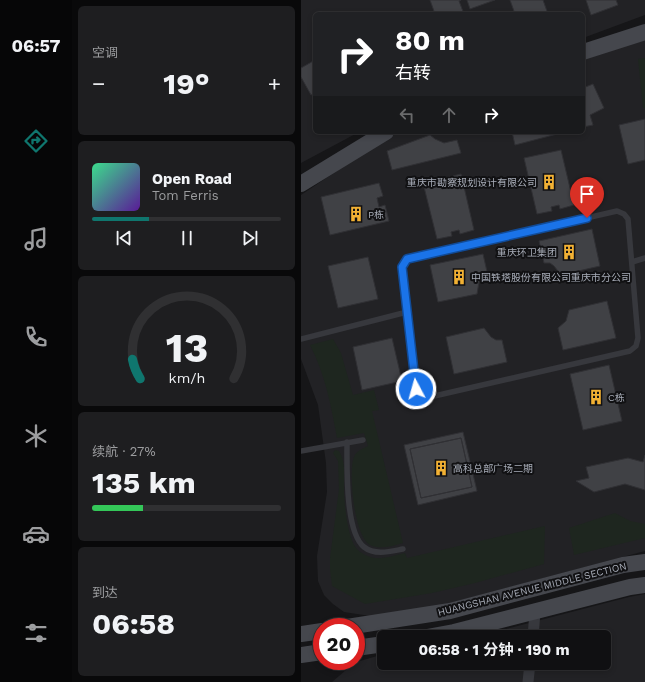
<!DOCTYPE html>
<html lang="zh">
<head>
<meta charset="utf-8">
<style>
	body { margin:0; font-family:"Work Sans","Noto Sans SC",sans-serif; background:#1e1e20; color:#f1f3f6; height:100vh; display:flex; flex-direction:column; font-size:15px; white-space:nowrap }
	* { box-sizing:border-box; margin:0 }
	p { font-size:13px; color:#9c9d9f }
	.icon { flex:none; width:22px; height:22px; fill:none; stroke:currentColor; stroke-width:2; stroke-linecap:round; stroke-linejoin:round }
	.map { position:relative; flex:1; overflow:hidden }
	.side { display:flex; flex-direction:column; gap:6px; padding:6px; background:#09090a; width:229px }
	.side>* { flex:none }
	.top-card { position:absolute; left:12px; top:12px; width:272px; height:122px; border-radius:6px; box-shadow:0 2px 6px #0003,0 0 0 1px #303032; background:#202124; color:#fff; overflow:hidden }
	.speed { position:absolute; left:12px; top:618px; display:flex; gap:8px; font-size:20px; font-weight:700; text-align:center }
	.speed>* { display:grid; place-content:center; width:52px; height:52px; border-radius:50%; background:#101012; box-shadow:0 2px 6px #0003,0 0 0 1px #303032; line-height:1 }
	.speed .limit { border:6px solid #d22; background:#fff; color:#111 }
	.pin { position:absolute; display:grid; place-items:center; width:34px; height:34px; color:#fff; margin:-41px -17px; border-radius:50% 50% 50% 0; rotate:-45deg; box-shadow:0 0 4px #0007 }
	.pin .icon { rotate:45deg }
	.me { position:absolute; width:44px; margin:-22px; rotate:354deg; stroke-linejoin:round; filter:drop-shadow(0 0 3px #0008) }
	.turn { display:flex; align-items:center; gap:14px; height:84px; padding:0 16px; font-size:18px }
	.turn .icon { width:52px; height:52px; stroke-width:2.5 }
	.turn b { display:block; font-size:28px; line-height:34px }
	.lanes { display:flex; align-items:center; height:38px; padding:0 16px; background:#0003; justify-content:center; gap:20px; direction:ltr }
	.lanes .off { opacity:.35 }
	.big { font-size:30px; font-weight:700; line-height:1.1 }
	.side .tile { flex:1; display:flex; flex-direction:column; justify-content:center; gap:6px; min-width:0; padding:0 14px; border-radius:6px; background:#1e1e20 }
	.side .dial { align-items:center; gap:0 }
	.dial svg { height:104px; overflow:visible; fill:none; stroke:#303032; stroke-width:7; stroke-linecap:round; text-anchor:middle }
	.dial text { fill:#f1f3f6; stroke:none }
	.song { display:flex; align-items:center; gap:12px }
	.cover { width:48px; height:48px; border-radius:6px; background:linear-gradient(135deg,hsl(150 70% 55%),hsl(270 70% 35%)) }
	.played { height:4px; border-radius:2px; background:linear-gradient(90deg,#0f766e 30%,#303032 30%) }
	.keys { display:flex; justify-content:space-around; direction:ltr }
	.heat { display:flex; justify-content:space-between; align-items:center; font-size:22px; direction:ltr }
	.charge { height:6px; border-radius:3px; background:linear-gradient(90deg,#34c759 27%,#303032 0) }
	.trip { position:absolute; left:76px; top:630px; width:234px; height:40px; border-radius:6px; background:#101012; box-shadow:0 2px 6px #0003,0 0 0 1px #303032; font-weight:700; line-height:40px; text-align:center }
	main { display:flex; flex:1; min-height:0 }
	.tabs { display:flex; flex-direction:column; width:72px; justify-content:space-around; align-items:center; background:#060607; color:#9c9d9f }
	.tabs .icon { width:28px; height:28px }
	.tabs .on { color:#0f766e }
	.tabs b { font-size:18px; color:#f1f3f6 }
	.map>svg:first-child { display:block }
</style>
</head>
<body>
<main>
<nav class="tabs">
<b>06:57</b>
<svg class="icon on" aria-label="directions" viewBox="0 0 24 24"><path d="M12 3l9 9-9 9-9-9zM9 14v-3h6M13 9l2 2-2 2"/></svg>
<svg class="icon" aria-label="music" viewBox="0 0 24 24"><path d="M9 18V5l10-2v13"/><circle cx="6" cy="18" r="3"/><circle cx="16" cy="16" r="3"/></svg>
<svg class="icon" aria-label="phone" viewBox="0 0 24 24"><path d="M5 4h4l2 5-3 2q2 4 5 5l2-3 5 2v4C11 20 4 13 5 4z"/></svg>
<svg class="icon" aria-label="climate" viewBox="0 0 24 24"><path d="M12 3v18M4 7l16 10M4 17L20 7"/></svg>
<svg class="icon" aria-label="car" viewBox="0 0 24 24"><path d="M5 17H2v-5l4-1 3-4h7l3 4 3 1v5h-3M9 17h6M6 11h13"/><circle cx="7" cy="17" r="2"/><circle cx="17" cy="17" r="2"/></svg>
<svg class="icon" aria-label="filters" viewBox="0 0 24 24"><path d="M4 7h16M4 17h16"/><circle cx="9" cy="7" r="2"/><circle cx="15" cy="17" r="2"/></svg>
</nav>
<section class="side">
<div class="tile"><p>空调</p>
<div class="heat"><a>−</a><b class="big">19°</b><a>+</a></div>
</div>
<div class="tile">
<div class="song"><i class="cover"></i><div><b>Open Road</b><p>Tom Ferris</p></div></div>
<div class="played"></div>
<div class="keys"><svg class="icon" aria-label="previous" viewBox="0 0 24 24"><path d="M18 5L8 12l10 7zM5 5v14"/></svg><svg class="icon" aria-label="pause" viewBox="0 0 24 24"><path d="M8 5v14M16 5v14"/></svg><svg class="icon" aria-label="next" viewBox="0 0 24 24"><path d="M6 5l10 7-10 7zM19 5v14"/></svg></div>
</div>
<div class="tile dial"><svg viewBox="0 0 100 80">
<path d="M14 69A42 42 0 1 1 86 69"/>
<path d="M14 69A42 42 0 0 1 8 54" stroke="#0f766e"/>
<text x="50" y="56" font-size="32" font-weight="700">13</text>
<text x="50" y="72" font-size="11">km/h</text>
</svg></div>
<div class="tile"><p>续航 · 27%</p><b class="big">135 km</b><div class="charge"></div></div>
<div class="tile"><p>到达</p><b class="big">06:58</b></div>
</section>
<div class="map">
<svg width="344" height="682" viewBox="0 0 344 682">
	<rect width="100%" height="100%" fill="#161618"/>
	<path fill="#222225" d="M0,0H344V15L282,38V14H14V132H58L0,163Z
		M344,40V551L141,605L69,616L43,612L32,604L23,595L17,581L16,556L26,492L25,463L17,405L0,359V195L94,132H282V57Z
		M344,594V682H31L45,670L59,661L83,654V663H303V637H174L328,597Z"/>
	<path fill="#1e261f" d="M344,58V108H342L337,59Z
		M32,339L40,353L52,395L73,390L78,410L71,411L102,543C91,546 79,550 69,545C53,536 47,472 53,457C55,451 61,449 67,446L63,433L36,438C30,405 24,374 9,345Z
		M34,450L38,451C45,462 43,475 43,487C43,503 46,535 55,548C59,553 67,557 74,558C84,559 95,555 104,553L106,558L244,526L243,564L174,583L131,593L64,604L31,586L29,569V558L38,489L37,461L32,453Z
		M314,513L329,521L344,524V538L273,555L268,528Z"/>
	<path fill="#404145" stroke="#303034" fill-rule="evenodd" d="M129,0H160L158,1L163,14H134Z
		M166,0H194L169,9Z
		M209,0H242L247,14H214Z
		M285,0H315L317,5L290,15Z
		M14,60V93L10,95L0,77V68Z
		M292,84L303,108L289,115L292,125L282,127V88Z
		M344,119V160L327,164L318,125Z
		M211,132H264L214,145Z
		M129,135L134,139L143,143L156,140L160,153L91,170L86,151Z
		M260,150L273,205L259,209L258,205L250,207L251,211L236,214L223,158Z
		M160,174L173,230L159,234L158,230L150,232L151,236L136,239L122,183Z
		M78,183L82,196L76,198L78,207L84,205L88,221L29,235L20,197Z
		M291,229L299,266L260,275L253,266L249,263H243L238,241Z
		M182,254L187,276L178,282L176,294L137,302L129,265Z
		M67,257L77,299L37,308L27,266Z
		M306,301L315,338L262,350L257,328L265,321L268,310Z
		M183,328L190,337L195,340H201L206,362L153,374L145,337Z
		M91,338L101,381L61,390L52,347Z
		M308,365L321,421L282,430L269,374Z
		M162,432L176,491L117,505L103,445ZM160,438L171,487L120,498L109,449Z
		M160,438L171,487L120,498L109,449Z
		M344,455V490L324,484L293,492L275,481L288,478L285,467L327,458L342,462Z"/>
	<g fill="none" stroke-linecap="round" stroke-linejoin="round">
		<path stroke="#37383d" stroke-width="5.5" d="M316,211L323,214L327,219L337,338L335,346L329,351L129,397L120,395L115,389L101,267L107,259Z
			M331,262L344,258
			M0,339L106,312
			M46,442C46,466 44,532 63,547C74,556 91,551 102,549
			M0,451L62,440"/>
		<path stroke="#37383d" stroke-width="11" d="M232,637L234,612
			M227,682L229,663"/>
		<path stroke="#45474d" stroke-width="16" d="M282,52L344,32
			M0,184L85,132
			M46,627L149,611L322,565L344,562
			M0,634L21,631
			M126,637L153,632L329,587L344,585
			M55,648L83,644
			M0,655L21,652"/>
	</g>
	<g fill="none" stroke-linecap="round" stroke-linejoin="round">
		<g stroke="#114b97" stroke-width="10">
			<path id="route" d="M115,389L101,267L106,259L286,218"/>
		</g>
		<use href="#route" stroke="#1a73e8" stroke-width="7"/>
	</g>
	<defs>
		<g id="building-bare" transform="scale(1.2)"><path d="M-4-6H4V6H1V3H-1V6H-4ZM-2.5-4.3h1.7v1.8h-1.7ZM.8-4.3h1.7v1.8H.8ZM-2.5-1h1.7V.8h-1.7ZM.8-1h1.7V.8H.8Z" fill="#f2b134" stroke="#111113" stroke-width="2.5" paint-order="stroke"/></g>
	</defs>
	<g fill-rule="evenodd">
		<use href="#building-bare" x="248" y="182"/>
		<use href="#building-bare" x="55" y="214"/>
		<use href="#building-bare" x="268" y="252"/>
		<use href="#building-bare" x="158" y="277"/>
		<use href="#building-bare" x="295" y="397"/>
		<use href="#building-bare" x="140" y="468"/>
	</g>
	<g text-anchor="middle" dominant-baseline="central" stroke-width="4" stroke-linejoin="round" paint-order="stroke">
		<g font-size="10" fill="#a8adb8" stroke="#111113" text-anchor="start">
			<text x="236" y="182" text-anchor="end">重庆市勘察规划设计有限公司</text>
			<text x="67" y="214">P栋</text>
			<text x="256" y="252" text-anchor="end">重庆环卫集团</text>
			<text x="170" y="277">中国铁塔股份有限公司重庆市分公司</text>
			<text x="307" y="397">C栋</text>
			<text x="152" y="468">高科总部广场二期</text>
		</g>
		<g font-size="10" fill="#a8adb8" stroke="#111113">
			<text transform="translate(231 589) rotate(-14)">HUANGSHAN AVENUE MIDDLE SECTION</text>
		</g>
	</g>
</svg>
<div class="speed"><div class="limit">20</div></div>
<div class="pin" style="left:286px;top:218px;background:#d93025"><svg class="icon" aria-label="arrive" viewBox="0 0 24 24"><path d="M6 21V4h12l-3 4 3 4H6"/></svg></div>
<svg class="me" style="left:115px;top:389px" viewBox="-20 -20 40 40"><circle r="17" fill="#1a73e8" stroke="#fff" stroke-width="3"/><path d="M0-11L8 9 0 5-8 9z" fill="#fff"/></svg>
<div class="trip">06:58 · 1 分钟 · 190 m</div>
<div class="top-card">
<div class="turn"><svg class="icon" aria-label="right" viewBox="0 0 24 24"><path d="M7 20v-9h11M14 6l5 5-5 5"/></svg><div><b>80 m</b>右转</div></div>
<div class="lanes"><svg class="icon off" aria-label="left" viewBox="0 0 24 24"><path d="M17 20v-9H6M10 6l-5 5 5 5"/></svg><svg class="icon off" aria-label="ahead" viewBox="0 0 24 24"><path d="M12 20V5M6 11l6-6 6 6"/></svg><svg class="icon" aria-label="right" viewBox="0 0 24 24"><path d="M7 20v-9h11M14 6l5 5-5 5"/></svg></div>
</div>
</div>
</main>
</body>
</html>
